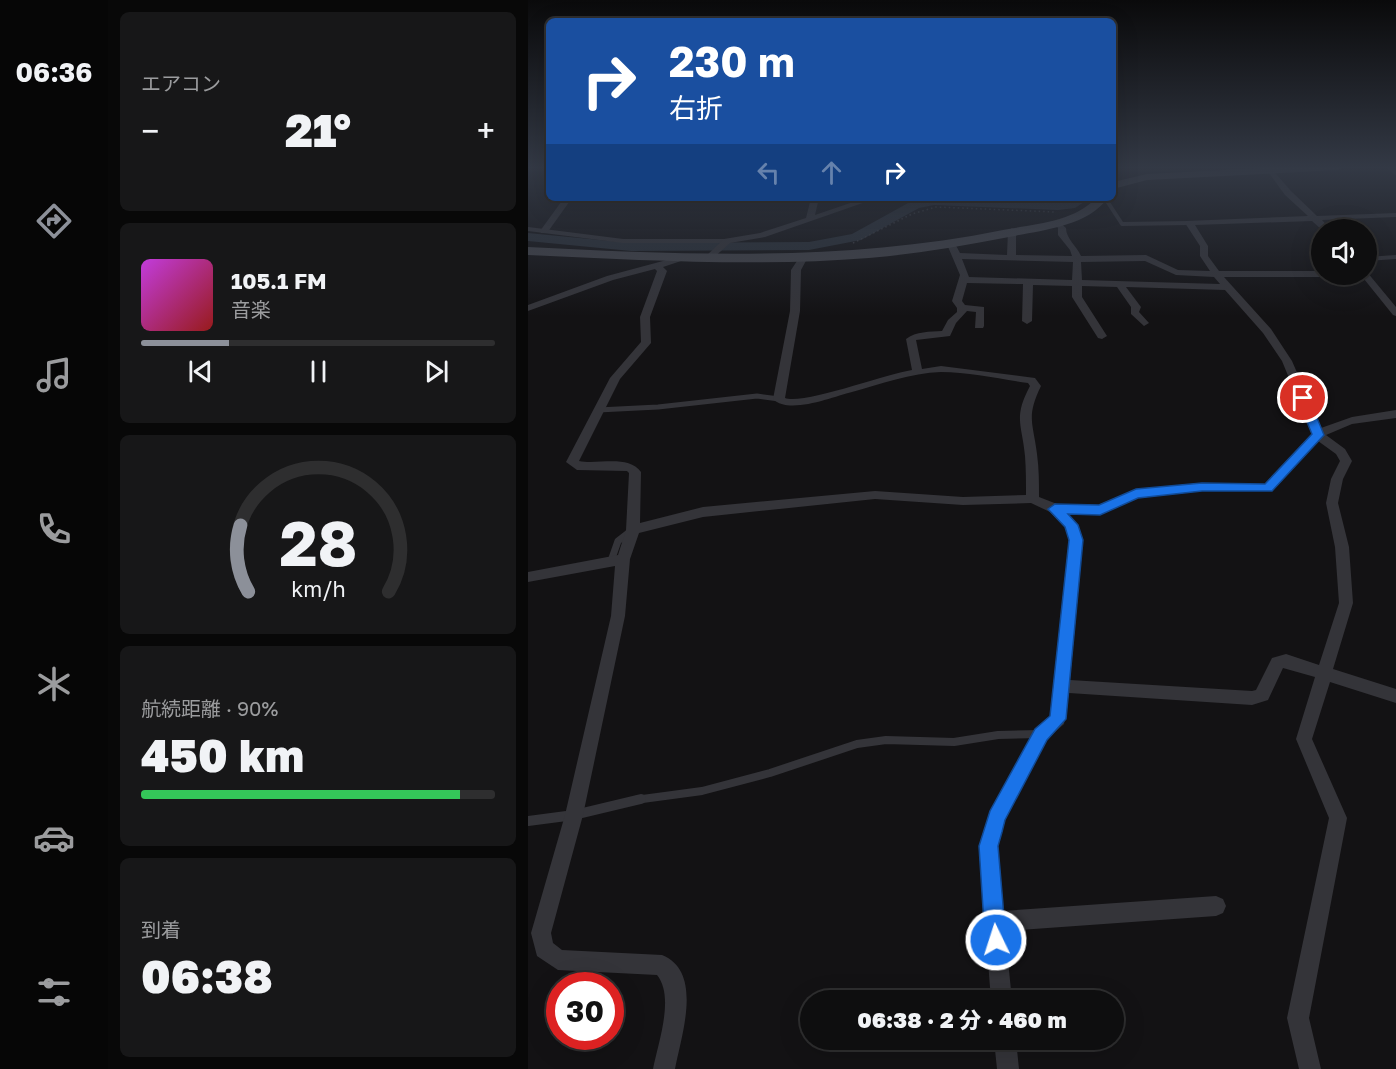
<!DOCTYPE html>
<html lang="ja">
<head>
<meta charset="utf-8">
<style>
	body { margin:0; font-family:"Golos Text","Noto Sans JP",sans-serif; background:#171718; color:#f1f3f6; height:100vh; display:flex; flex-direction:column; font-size:22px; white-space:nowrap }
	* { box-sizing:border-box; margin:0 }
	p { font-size:20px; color:#9b9c9e }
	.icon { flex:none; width:33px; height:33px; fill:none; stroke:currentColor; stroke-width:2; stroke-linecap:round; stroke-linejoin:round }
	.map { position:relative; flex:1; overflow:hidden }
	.details { display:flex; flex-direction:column; gap:12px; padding:12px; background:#080808; width:420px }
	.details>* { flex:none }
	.banner { position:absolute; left:18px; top:18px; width:570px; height:183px; border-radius:9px; box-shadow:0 6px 24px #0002,0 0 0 2px #2e2e2f; background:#1a4fa0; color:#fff; overflow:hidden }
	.fabs { position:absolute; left:783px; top:219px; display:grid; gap:12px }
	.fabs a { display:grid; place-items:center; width:66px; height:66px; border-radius:50%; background:#0e0e0f; box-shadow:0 6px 24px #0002,0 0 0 2px #2e2e2f; font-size:30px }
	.speed { position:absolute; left:18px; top:972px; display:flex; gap:12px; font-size:30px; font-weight:700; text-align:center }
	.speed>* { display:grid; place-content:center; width:78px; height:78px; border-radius:50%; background:#0e0e0f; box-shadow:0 6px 24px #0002,0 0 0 2px #2e2e2f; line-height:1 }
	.speed .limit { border:9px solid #d22; background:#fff; color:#111 }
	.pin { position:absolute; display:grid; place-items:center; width:51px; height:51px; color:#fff; margin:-26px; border:3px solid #fff; border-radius:50%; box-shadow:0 2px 6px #0007 }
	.me { position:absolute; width:66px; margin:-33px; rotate:356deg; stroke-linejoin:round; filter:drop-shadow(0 0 4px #0008) }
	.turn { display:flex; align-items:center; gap:21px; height:126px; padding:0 24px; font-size:27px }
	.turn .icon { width:78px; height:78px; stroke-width:2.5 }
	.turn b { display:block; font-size:42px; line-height:51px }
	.lanes { display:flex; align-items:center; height:57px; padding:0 24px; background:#0003; justify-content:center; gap:30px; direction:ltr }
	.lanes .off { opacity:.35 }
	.big { font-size:45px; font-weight:800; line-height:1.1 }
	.details .widget { flex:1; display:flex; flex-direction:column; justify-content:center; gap:9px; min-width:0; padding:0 21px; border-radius:9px; background:#171718 }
	.details .dial { align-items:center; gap:0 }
	.dial svg { height:156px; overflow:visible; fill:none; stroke:#2e2e2f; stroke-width:7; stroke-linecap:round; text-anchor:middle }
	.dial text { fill:#f1f3f6; stroke:none }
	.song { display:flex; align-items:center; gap:18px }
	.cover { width:72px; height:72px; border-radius:9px; background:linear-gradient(135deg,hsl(290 70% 55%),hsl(0 70% 35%)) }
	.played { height:6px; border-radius:3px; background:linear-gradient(90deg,#8c9099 25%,#2e2e2f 25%) }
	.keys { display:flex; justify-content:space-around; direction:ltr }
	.heat { display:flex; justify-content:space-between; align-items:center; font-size:33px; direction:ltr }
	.charge { height:9px; border-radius:4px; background:linear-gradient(90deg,#34c759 90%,#2e2e2f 0) }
	.trip { position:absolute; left:272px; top:990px; width:324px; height:60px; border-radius:30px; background:#0e0e0f; box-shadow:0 6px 24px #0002,0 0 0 2px #2e2e2f; font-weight:800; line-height:60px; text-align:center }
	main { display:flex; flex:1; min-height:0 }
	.tab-bar { display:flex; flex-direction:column; width:108px; justify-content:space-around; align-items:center; background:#060606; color:#9b9c9e }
	.tab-bar .icon { width:42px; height:42px }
	.tab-bar .on { color:#8c9099 }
	.tab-bar b { font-size:27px; color:#f1f3f6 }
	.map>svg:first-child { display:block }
</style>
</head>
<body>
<main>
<nav class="tab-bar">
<b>06:36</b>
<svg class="icon on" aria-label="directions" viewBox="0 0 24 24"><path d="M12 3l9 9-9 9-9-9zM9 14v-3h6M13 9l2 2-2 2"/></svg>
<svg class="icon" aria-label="music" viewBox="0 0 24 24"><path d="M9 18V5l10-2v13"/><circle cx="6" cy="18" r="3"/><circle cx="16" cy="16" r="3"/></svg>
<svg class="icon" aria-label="phone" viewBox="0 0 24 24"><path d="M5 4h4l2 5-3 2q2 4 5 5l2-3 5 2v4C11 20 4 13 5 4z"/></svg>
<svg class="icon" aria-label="climate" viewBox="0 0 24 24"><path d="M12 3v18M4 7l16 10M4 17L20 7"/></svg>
<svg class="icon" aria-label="car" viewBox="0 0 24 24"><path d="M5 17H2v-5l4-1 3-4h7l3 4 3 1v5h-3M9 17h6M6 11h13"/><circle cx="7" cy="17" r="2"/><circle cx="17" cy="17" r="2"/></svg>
<svg class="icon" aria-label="filters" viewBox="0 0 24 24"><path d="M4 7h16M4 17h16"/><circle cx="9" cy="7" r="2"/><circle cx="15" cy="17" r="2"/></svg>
</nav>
<section class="details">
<div class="widget"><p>エアコン</p>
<div class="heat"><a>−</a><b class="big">21°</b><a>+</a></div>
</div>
<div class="widget">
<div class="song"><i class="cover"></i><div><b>105.1 FM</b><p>音楽</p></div></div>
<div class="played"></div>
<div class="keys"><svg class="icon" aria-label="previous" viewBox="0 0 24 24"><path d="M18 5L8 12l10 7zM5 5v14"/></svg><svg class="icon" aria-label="pause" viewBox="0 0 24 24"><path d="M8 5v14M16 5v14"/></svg><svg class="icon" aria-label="next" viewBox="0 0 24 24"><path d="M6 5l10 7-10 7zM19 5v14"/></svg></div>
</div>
<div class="widget dial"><svg viewBox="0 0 100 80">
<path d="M14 69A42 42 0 1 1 86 69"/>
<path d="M14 69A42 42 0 0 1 10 35" stroke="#8c9099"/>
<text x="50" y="56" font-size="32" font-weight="700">28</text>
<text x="50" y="72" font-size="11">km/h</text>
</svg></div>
<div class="widget"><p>航続距離 · 90%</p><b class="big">450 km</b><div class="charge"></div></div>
<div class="widget"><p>到着</p><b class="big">06:38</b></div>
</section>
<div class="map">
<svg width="868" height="1069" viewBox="0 0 868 1069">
	<rect width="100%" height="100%" fill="#131214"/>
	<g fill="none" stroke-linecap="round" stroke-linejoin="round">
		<path fill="#292f37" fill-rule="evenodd" d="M402,198L530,202L545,198H562L547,208L530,210L406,205L391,208L333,240L281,250L103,251L0,241V233L103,243L281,242L324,234L382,202Z"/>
		<path stroke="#3a3b40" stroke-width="1.5" stroke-dasharray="1.5 3" stroke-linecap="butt" d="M325,243L384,214L408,207L527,212"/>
		<path stroke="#343439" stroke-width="4" d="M861,167L868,173
			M573,199L579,201L594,224L661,223
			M0,229L95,241H199
			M838,259L868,257"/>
		<path stroke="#343439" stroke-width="5" d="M70,410L130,407L229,396L251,399"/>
		<path stroke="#343439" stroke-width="7" d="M83,561L90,541L103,531"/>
		<path stroke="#343439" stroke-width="8" d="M107,800L174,791L242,773L329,744L358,740L426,742L470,735L512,734"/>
		<path stroke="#343439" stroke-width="10" d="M0,821L46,815L113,799"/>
		<path fill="#343439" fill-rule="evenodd" d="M742,167L763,191L789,216L868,213V217L794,220L803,230H794L784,221L667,225L680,246V256L691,271H794V274H802L798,277H696L743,329L764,361L793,428L824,417L868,410V418L824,424L798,435L817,449L824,461L815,479L810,503L821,547L825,603L805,669L868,689V703L802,682L784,739L819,818L781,1018L793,1069H771L759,1018L801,818L768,739L787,677L755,668L740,700L724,705L541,693L536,724L519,739L476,821L469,846L475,911L688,896L695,899L698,906L695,913L688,916L477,931L484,1000H463L451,846L462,812L507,729L522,716L541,540L537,527L522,512L503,503L435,505L347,499L175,517L111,533L102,559L97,616L55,815L23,933L25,943L34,950L134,955C176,972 153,1036 147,1069H125C130,1043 147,997 129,975L30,970L9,956L3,933L37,815L83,616L87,566L0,582V572L90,555L98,530L101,473L99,471L49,470L38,462L82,378L113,342L112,317L129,271L127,269L85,280L0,311V305L79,276L161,254L165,257L135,267L139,271L122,317L123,343L92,379L51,461C70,465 100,454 113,472L112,523L175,507L347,491L435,497L498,495C498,482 498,469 497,456C494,424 485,418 502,386L500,383C472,379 441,372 413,372C383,373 352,384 324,392C304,397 261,415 245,399L262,311L263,270L273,255L280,257L273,270L272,311L257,398C275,405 358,374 384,370L378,339C388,331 402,332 414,331L420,320L429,312V308L424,301L432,275L418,242L419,240H425L432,253L479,255L480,231L484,228L488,231V255L544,256L542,250L530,235V228L526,223L530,221L538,228C538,239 549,246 553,256L618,255L650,270L682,271L672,256V246L657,223L658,221L780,216L757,195L738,169ZM434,259L545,262L544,280L441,277ZM617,261L648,275L686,277L692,284L554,280L553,262ZM439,283L495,284L494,321L499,324L504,321L505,285L544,286V297L570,338L574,339L579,336L554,297V286L589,287L603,307V314L616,326L621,323L611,312L613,307L598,287L697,290L735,333L754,361L784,434L737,484L674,483L608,489L570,505L529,504L511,497C511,483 511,468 509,454C505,422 498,417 513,386L507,378L413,366L394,369L388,340L422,336L428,323L439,311L448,312L447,328H455L456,326V307L437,305L434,301ZM790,441L808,454L812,461L803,479L798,503L807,547L811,603L791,665L758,654L744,658L728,690L724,691L542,680L555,540L550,525L540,514L572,515L610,497L674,491H744Z
			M36,198H44L19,233H13L12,231Z
			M283,198H291L287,215L337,198H349L237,237L202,243L184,259L177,257L196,239L232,233L278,218Z
			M839,272L868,307V316L865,315L832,274H838Z
			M466,1040H488L491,1069H469Z"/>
		<path fill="#424349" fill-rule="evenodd" d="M754,167H815L810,170L619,180L585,189V182L619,174Z
			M568,198H580C558,227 514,230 481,237C435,246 388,254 341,258C228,267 113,260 0,255V247C160,255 317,262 475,230C506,224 546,222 568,198Z"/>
	</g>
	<linearGradient id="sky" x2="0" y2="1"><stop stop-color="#0a0a0b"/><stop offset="0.53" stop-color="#333945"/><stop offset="1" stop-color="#333945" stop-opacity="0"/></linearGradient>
	<rect width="868" height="316" fill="url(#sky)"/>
	<path fill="#1a73e8" stroke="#114b97" stroke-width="1.5" d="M775,395L781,398L796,435L744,491H674L610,498L572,515L540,514L550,525L555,540L538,719L519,740L477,820L474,832L470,846L478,940L475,947L468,950L460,947L457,940L451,846L462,811L507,729L522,716L541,540L537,527L520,509L527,504L571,505L608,489L674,483L737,484L784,434L769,398Z"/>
</svg>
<div class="fabs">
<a><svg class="icon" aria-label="sound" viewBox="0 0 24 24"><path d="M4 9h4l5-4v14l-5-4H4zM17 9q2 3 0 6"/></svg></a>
</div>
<div class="speed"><div class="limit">30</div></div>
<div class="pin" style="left:775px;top:398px;background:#d93025"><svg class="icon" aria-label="arrive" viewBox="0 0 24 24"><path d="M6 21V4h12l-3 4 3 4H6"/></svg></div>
<svg class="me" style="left:468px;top:940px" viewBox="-20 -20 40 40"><circle r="17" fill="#1a73e8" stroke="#fff" stroke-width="3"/><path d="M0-11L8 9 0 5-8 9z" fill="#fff"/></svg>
<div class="trip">06:38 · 2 分 · 460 m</div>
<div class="banner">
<div class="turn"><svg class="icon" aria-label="right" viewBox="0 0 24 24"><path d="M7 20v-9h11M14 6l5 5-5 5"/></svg><div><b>230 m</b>右折</div></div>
<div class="lanes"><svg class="icon off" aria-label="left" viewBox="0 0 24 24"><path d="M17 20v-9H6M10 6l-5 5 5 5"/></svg><svg class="icon off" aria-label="ahead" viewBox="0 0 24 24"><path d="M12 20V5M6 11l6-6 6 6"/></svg><svg class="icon" aria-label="right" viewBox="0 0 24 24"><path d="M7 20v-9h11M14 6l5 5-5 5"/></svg></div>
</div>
</div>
</main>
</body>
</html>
